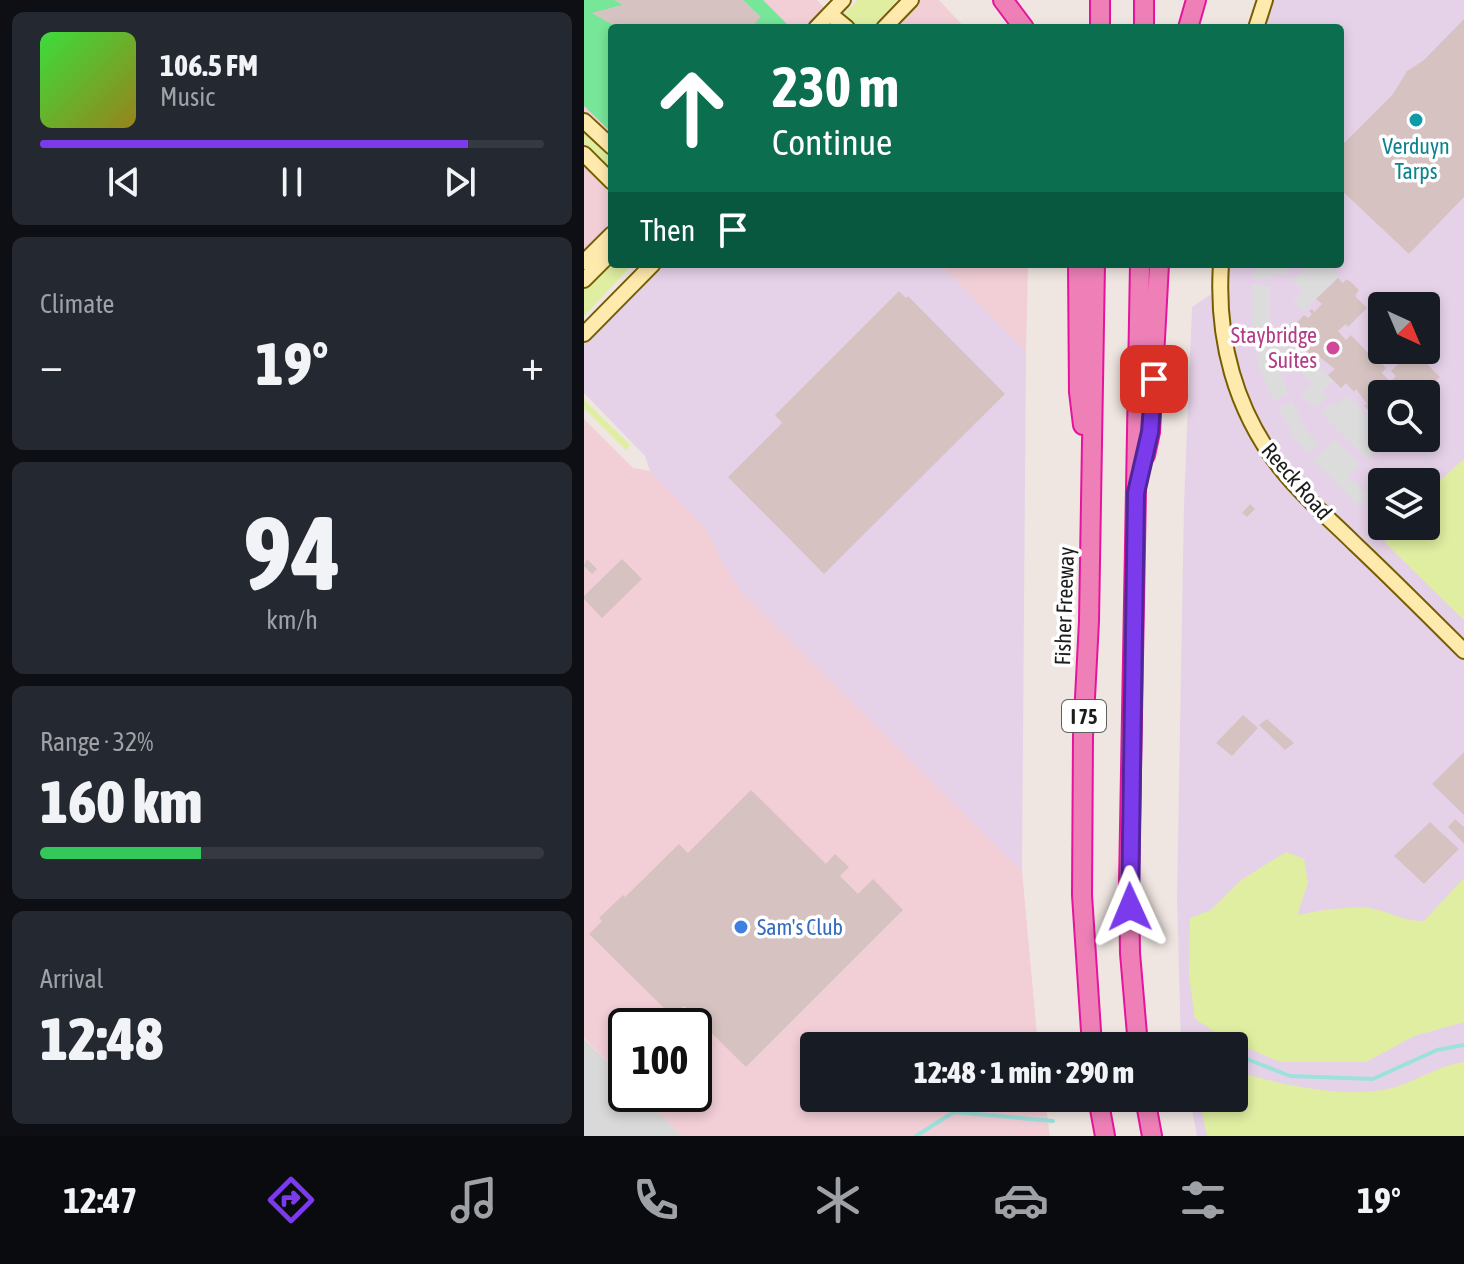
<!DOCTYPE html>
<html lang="en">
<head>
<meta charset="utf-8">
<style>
	body { margin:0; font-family:"Asap Condensed",sans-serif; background:#242831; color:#f1f3f6; height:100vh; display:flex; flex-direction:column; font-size:30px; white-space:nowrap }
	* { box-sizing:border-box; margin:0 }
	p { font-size:26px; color:#9ea1a6 }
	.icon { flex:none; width:44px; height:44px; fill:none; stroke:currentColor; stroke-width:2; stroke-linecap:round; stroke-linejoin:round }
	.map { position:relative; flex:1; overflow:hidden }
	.drawer { display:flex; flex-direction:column; gap:12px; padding:12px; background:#0d0f14; width:584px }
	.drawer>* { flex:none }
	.top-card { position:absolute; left:24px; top:24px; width:736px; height:244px; border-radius:8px; box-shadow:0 4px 12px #0003; background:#0b6e4f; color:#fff; overflow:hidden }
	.needle { width:52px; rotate:136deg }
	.fabs { position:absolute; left:784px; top:292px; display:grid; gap:16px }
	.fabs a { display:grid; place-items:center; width:72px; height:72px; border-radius:8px; background:#171b24; box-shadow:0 4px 12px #0003; font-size:40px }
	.speed { position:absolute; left:24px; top:1008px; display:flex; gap:16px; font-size:40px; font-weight:700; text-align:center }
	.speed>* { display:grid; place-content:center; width:104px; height:104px; border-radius:50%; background:#171b24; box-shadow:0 4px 12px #0003; line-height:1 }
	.speed .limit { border:4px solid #111; border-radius:12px; background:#fff; color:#111 }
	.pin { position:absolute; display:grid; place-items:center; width:68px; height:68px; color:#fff; margin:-34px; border-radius:16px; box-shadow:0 4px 12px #0006 }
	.me { position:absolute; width:88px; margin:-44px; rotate:359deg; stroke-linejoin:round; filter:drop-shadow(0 0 6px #0008) }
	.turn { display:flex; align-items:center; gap:28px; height:168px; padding:0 32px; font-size:36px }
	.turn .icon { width:104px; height:104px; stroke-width:2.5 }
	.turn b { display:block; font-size:56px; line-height:68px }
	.then { display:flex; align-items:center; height:76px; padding:0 32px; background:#0003; gap:16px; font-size:30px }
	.big { font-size:60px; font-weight:800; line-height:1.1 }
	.drawer .card { flex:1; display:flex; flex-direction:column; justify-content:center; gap:12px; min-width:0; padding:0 28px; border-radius:12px; background:#242831 }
	.drawer .dial { align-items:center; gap:0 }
	.dial b { font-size:104px; line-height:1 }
	.song { display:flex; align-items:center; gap:24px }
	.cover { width:96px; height:96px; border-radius:12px; background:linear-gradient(135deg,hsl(120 70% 55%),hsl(50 70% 35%)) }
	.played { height:8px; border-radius:4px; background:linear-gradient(90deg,#7c3aed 85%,#363941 85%) }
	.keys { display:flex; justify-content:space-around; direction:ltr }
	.heat { display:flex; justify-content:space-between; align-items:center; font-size:44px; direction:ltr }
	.charge { height:12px; border-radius:6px; background:linear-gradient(90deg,#34c759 32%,#363941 0) }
	.trip { position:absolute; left:216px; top:1032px; width:448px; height:80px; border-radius:8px; background:#171b24; box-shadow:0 4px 12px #0003; font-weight:800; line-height:80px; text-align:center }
	.menu { display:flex; height:128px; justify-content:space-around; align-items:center; background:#090b0e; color:#9ea1a6 }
	.menu .icon { width:56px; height:56px }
	.menu .active { color:#7c3aed }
	.menu b { font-size:36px; color:#f1f3f6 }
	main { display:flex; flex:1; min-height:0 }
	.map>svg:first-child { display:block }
</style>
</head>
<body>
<main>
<section class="drawer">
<div class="card">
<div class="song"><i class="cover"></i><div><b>106.5 FM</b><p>Music</p></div></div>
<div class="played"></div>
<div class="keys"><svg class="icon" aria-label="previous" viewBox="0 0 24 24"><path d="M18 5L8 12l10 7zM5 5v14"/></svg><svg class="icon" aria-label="pause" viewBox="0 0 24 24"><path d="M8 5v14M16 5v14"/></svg><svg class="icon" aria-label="next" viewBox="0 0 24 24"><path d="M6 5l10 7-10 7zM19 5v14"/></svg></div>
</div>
<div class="card"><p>Climate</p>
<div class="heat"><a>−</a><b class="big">19°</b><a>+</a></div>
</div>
<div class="card dial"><b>94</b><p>km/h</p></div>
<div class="card"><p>Range · 32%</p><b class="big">160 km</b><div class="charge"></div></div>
<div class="card"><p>Arrival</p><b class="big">12:48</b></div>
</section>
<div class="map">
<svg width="880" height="1136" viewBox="0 0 880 1136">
	<rect width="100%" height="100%" fill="#efe6e1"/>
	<path fill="#dad9d9" d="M0,1039L42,1080V1094H56L98,1136H0Z"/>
	<path fill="#f2ced7" d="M0,0H233L246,14L232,28H28V234L0,262Z
		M327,0H355L381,28H300Z
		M356,264H444L442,351Z
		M0,419L49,468L66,471L107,511L123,530L140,565L438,871L454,1046H230V1098H461L466,1136H98L56,1094H110V1026H42V1080L0,1038Z"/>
	<path fill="#e6d2e8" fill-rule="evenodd" d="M681,0H880V1136H613L606,1098H650V1046H597L593,898L600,504L608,307L636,288L637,264H756V28H672ZM798,306H842V350H798ZM798,394H842V438H798ZM798,482H842V526H798Z
		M69,264H356L442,351L438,871L158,592L140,565L123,530L66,471L61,456L0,393V334Z"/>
	<path fill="#dfeea1" d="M274,0H313L288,28H274L260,14Z
		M5,134L28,155V171L0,143V135Z
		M28,259V264H49L0,316V288Z
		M0,400L46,445L42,450L0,408Z
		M880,459V620L801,543L804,529L807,526H842V493Z
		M702,852L720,859L724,883L713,915C736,911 760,906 784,908C803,910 819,922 840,921L880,878V1022L830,1036L782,1062H696L642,1039L611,1019L605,976L606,918L627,910L657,880Z
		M880,1062V1136H623L615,1098H650V1071C696,1084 757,1099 804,1089C830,1083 853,1066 880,1062Z"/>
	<path fill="#77e698" d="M0,0H31L39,5L9,13L35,28H28V133L0,106Z
		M159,0H179L206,27L166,28L176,17Z"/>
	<path fill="#dcdcdc" d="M672,264H703L702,274L687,273L686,280L670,279Z
		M727,264H746L745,266L755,276L719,312L709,302L719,291L709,281Z
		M668,284L686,287L687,340H668Z
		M710,343L749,381L738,393L743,398L731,408L717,395L728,383L707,364L691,359L704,394L690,401L674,363L671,345L699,344L704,348Z
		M763,395L798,430V438H803L783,459L737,413L748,402L752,406Z
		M708,402L721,429L735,445L723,454L710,437L694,408Z
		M751,439L776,464L764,476L785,496L775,506L729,460Z"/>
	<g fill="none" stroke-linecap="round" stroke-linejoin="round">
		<path stroke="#9de1db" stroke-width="4" d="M595,1037L608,1035L632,1046
			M650,1054L706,1076L789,1079L853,1050L880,1045
			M332,1136L370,1112L469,1121"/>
	</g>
	<path fill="#d6c3c1" d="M31,0H159L177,17L166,28H35L8,13L39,5Z
		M880,19V197L825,254L756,189V147L809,94L823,71L840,60Z
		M754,278L759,283L762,279L767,282L775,290L771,296L783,308L764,327L762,324L754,331L762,340L767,335L792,361L790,364L794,360L802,368L798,373L806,382L812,376L807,371L815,363L801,350H839L831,357L834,360L837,358L856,377L844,388L846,391L843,394H798V413L793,418L780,406L783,404L772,389L770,392L762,383L757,388L744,375L751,369L733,355L730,358L717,345L720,342L706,329L720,315L724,318L728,314L725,311L728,309L730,312L738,304L732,299Z
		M315,291L322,298L324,296L421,394L240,574L144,477L198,423L191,415Z
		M666,504L671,509L663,517L658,513Z
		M3,559L13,569L8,574L0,566Z
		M38,559L58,579L18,618L0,599V596Z
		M659,715L674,728L648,756L632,743Z
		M683,719L710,743L701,750L675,725Z
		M880,752V815L848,784Z
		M167,790L242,864L251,854L265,867L256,876L274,894L289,879L319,910L162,1067L100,1006L89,1017L5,934L18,921L15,918L39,895L41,897L95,844L104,853Z
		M871,819L880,827V844L864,827Z
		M846,822L875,849L840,884L810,856Z"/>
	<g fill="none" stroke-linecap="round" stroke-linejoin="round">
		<g stroke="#765e00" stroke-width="18">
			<path id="secondary" d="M246,14L263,28
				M232,28L259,0
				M300,28L327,0
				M672,28L681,0
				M0,121L28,147
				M0,154L28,182
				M0,262L28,234
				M637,264C632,339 651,411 698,470C719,497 747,520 771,544C808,579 844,615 880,651
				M0,280L21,259L28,246
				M0,334L69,264"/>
		</g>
		<g stroke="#e6149d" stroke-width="22">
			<path id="highway" d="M419,0L440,28
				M516,28V0
				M560,28V0
				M604,28L612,0
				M494,264L495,392L499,425
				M561,455L566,432L575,264
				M508,1046L498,895L499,736L505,621L511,264
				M554,1046L546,953L545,884L556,264
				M514,1098L521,1136
				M561,1098L568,1136"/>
		</g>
		<use href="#secondary" stroke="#ffeaae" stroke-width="14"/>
		<use href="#highway" stroke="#ee80b7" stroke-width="18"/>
	</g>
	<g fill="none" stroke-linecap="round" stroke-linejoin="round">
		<g stroke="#51269a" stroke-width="20">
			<path id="route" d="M546,907L552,493L566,432L570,379"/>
		</g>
		<use href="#route" stroke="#7c3aed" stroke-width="14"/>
	</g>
	<circle fill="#0f9aa8" stroke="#fff" stroke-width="3" cx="832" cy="120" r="8"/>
	<circle fill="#d1479c" stroke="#fff" stroke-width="3" cx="749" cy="348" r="8"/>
	<circle fill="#3f7fe0" stroke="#fff" stroke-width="3" cx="157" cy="927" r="8"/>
	<g text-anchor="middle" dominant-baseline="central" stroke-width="7" stroke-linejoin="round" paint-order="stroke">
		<rect fill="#fff" stroke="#606060" stroke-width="2" x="478" y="700" width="44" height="32" rx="6"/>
		<g font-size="20" font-weight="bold" fill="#1c1c1c">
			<text x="500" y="716">I 75</text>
		</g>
		<g font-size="22" fill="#0d838f" stroke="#fff">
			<text x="832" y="146">Verduyn<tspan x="832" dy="25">Tarps</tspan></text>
		</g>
		<g font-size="22" fill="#b23c85" stroke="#fff" text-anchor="end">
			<text x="733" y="335">Staybridge<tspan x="733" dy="25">Suites</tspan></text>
		</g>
		<g font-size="22" fill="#1c1c1c" stroke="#fff">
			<text transform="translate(713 481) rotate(49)">Reeck Road</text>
			<text transform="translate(480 606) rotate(-88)">Fisher Freeway</text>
		</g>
		<g font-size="22" fill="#366cbe" stroke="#fff" text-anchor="start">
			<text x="173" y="927">Sam's Club</text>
		</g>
	</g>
</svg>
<div class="fabs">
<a><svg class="needle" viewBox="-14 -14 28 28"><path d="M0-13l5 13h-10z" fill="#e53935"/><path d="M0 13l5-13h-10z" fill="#9ea1a6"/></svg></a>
<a><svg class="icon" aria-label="search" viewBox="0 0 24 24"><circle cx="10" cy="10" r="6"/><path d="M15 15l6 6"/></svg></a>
<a><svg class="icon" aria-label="layers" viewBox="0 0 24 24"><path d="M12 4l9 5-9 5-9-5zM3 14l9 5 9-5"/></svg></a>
</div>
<div class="speed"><div class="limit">100</div></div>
<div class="pin" style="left:570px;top:379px;background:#d93025"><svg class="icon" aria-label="arrive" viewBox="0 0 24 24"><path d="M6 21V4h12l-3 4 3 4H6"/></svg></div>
<svg class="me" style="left:546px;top:907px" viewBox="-20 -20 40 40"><path d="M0-17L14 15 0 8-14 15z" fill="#7c3aed" stroke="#fff" stroke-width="4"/></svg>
<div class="trip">12:48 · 1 min · 290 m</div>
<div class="top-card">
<div class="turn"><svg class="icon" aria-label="ahead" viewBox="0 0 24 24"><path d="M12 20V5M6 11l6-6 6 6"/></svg><div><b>230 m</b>Continue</div></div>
<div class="then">Then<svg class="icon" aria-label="arrive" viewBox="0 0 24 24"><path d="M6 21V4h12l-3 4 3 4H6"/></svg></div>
</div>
</div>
</main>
<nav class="menu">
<b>12:47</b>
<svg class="icon active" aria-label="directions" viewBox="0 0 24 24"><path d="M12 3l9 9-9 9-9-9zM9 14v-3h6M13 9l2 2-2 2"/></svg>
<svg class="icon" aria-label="music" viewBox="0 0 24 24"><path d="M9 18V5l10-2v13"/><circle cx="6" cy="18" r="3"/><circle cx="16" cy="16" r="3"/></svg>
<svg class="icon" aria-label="phone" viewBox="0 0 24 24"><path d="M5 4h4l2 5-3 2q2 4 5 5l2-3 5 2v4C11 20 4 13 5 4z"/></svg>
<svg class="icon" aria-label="climate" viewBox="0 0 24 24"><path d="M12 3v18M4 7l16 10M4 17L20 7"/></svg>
<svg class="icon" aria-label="car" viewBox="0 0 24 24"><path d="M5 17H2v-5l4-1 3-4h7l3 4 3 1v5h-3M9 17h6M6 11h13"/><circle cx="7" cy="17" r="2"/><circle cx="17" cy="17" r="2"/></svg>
<svg class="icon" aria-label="filters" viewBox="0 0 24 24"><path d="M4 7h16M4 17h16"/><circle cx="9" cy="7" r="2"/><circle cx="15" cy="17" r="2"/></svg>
<b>19°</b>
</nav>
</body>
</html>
